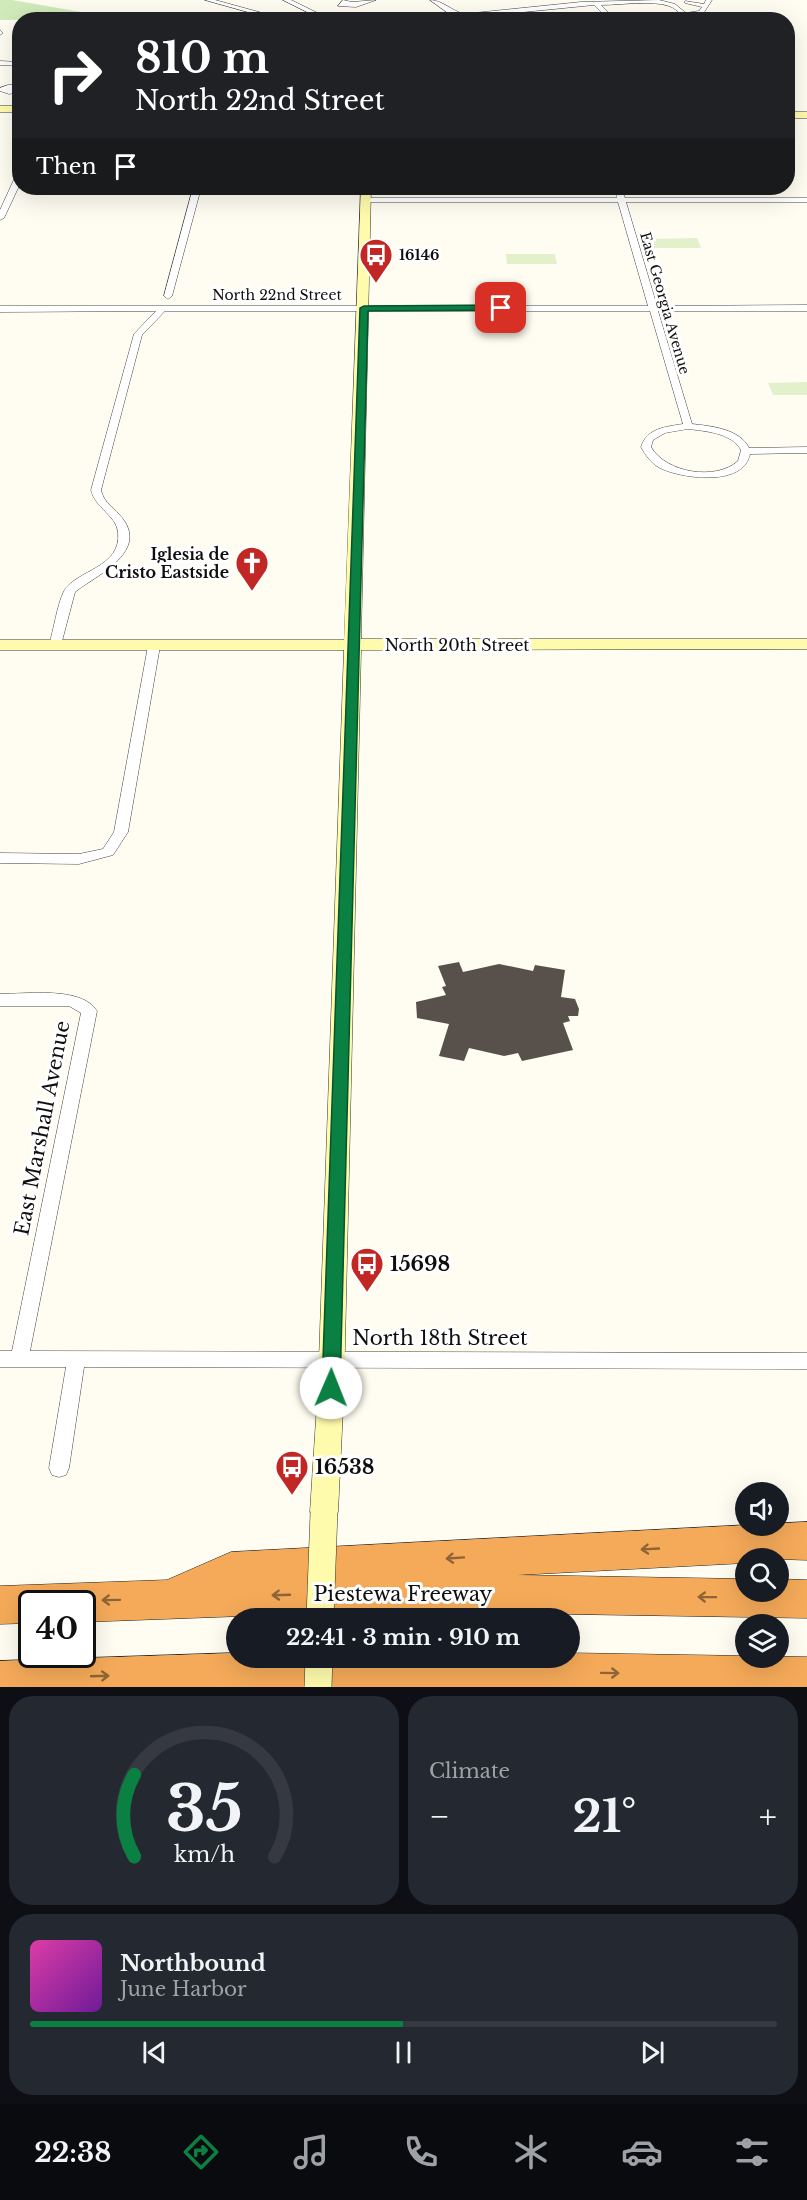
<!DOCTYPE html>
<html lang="en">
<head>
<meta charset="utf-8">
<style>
	body { margin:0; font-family:"Libre Baskerville",serif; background:#242831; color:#f1f3f6; height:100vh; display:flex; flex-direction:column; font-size:22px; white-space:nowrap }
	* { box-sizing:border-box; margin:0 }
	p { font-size:20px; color:#9ea1a6 }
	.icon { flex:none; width:33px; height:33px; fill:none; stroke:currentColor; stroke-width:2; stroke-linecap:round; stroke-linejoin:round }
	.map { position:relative; height:1687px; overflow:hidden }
	.drawer { display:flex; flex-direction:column; gap:9px; padding:9px; background:#0d0f14; flex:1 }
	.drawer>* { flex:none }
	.hud { position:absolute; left:12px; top:12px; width:783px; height:183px; border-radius:24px; box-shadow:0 6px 24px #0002; background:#202124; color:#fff; overflow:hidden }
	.buttons { position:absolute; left:735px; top:1482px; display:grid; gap:12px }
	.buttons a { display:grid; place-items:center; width:54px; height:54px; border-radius:50%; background:#171b24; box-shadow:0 6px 24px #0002; font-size:30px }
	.speed { position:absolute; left:18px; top:1590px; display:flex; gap:12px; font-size:30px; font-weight:700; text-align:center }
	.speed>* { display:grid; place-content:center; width:78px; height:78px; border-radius:50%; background:#171b24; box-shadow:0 6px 24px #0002; line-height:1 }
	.speed .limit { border:3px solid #111; border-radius:9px; background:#fff; color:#111 }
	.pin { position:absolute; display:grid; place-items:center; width:51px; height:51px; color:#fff; margin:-26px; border-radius:12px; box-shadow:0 3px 9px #0006 }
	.me { position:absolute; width:66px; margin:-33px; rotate:1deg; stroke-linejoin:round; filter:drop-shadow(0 0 4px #0008) }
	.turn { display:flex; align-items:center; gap:21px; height:126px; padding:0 24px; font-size:27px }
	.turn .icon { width:78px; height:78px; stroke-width:2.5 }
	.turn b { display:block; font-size:42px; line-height:51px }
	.then { display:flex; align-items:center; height:57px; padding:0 24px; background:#0003; gap:12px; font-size:22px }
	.big { font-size:45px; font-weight:800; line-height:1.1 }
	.drawer .tile { flex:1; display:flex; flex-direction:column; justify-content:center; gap:9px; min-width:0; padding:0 21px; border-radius:24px; background:#242831 }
	.drawer .dial { align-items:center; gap:0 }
	.dial svg { height:156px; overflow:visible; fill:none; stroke:#363941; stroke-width:7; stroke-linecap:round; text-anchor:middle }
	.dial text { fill:#f1f3f6; stroke:none }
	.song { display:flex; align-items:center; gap:18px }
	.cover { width:72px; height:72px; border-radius:9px; background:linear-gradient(135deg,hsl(320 70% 55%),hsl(280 70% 35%)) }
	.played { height:6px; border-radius:3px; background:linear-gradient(90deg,#0b8043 50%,#363941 50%) }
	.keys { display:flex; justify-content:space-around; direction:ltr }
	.heat { display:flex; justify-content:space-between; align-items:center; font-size:33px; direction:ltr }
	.drawer .tiles { flex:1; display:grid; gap:9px; grid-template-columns:1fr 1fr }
	.tile:last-child { grid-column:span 2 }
	.trip { position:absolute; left:226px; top:1608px; width:354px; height:60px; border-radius:30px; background:#171b24; box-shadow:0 6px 24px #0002; font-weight:800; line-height:60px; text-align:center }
	.tab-bar { display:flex; height:96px; justify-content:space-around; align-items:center; background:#090b0e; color:#9ea1a6 }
	.tab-bar .icon { width:42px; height:42px }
	.tab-bar .current { color:#0b8043 }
	.tab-bar b { font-size:27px; color:#f1f3f6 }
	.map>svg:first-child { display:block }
</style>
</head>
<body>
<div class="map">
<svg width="807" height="1687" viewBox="0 0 807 1687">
	<rect width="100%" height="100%" fill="#fffdf1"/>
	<path fill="#d0eaba" d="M0,0H12L122,19L0,20Z"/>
	<path fill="#e2f1cc" d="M697,238L701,248H651L648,239Z
		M506,254H555L557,264H507Z
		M807,382V395H773L768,383Z"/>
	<path fill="#58514b" d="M459,962L463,972L499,964L533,971L535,965L565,970L561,997L575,999L579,1009L578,1016H568L570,1021L563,1023L573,1050L522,1061L518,1053L504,1056L469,1048L464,1061L439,1056L449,1024L417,1018L416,1002L446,995L442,987L446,986L438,966Z"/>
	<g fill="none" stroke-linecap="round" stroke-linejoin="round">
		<g stroke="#424242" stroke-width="1">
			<path id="street" d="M205,0H215L288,20H276Z
				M283,0H291L332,20H323Z
				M343,0L352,2L376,0L356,7L338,6Z
				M430,0C442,0 452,11 464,14L581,2L659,0L675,4L686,13L699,11L702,7L685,3V1L704,4L706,0H712L703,14L690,16L694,20C682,20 679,9 669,6C652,0 620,5 601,5L616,20H609L594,5L464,18L448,13Z
				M378,18L392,20H375Z
				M0,30L3,33L0,35Z
				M0,61L20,62V66L0,65Z
				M8,85H20V92L9,94L0,91V88Z
				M20,173V184L4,218L0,220V210L16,175Z
				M193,188H201L172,296L168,299L164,296Z
				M615,188H621L625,198H807V202H626L657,306L807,305V311H658L692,424C711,426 740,429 749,448L807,447V453L750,454C744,487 682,479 660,468C651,463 646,456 641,447C647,428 665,427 683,424L650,311H165L142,335L101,490C104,504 115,508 123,519C148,553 95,576 75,592L61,645L55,648L51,647L49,645C54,629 57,605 64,591C76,570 122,568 118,532C116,515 95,508 91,490L134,334L156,311L0,312V306H648L618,202H366L362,200L366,198H617ZM688,429C705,431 732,433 741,450L738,461C716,481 666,473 651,447L653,440L665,433Z
				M154,642L160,646L128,832L113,855L79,864L0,863V853L79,854L103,849L114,832L148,646Z
				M0,994C26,994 82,986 97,1011L30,1351L807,1353V1369L84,1367L69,1468L66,1475L59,1477L52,1475L49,1468L66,1367H0V1351H12L81,1013L69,1006H0Z"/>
		</g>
		<g stroke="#313131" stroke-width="1">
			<path id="secondary" d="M0,106H20V112H0Z
				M788,112H807V118H788Z
				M361,188H371L361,639H807V649L361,650L344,1388L338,1512L334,1522L324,1526L314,1522L310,1512L318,1388L344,650H0V640H344Z"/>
		</g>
		<g stroke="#202020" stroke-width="1">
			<path id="highway" d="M807,1522V1560L746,1558V1563L517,1575L746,1579V1592H778V1579L807,1580V1618L380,1611L82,1622V1604H32V1623L0,1624V1586L167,1580L231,1552Z
				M237,1653V1658H570V1653L807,1657V1687H0V1661Z"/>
		</g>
		<use href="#street" fill="#fff" fill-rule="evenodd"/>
		<use href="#secondary" fill="#fffbac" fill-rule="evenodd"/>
		<use href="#highway" fill="#f5aa59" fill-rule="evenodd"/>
		<g stroke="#313131" stroke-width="28" stroke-linecap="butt">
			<path id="secondary-bridge" d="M320,1618L324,1512
				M318,1687L319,1658"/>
		</g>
		<use href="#secondary-bridge" stroke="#fffbac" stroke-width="27"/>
	</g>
	<defs><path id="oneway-shaft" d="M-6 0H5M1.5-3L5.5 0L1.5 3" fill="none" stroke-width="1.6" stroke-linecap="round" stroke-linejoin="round" transform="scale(1.5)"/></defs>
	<g stroke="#8e6438">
		<use href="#oneway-shaft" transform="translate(650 1549) rotate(177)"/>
		<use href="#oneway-shaft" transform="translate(455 1558) rotate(176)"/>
		<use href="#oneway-shaft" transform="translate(281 1595) rotate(178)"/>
		<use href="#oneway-shaft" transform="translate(707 1597) rotate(-179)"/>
		<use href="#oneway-shaft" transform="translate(111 1600) rotate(179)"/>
		<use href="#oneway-shaft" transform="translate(610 1673) rotate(1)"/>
		<use href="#oneway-shaft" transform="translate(100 1676) rotate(-2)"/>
	</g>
	<path fill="#0b8043" stroke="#07532c" stroke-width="1.5" d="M501,305L505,310L368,311L340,1388L338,1394L331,1397L324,1394L322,1388L360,308L364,306Z"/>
	<defs>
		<g id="bus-pin" transform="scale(1.725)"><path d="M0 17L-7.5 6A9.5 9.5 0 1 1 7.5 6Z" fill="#c12825" stroke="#fff"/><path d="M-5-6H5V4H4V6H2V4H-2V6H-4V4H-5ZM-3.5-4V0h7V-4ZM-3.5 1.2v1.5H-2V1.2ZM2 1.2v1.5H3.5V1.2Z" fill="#fff"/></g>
		<g id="church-pin" transform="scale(1.725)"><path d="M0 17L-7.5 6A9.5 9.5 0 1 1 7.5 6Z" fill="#c12825" stroke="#fff"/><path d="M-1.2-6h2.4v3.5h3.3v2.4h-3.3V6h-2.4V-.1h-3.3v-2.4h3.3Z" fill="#fff"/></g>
	</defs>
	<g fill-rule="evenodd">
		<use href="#bus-pin" x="376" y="255"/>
		<use href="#church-pin" x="252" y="563"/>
		<use href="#bus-pin" x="367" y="1264"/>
		<use href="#bus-pin" x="292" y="1467"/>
	</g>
	<g text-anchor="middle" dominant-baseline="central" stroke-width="6" stroke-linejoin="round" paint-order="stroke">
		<g font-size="14" font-weight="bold" fill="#0f0f0f" stroke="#fff" text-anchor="start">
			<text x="399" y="255">16146</text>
		</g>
		<g font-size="14" fill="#0f0f0f" stroke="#fff">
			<text x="277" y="295">North 22nd Street</text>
			<text transform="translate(665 303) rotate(74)">East Georgia Avenue</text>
		</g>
		<g font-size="16" font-weight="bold" fill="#0f0f0f" stroke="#fff" text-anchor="end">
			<text x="229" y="554">Iglesia de<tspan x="229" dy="18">Cristo Eastside</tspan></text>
		</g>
		<g font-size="16" fill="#0f0f0f" stroke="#fff">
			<text x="457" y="645">North 20th Street</text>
		</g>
		<g font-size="20" fill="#0f0f0f" stroke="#fff">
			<text transform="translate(42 1128) rotate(-79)">East Marshall Avenue</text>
			<text x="440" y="1338">North 18th Street</text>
			<text x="403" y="1594">Piestewa Freeway</text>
		</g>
		<g font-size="20" font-weight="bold" fill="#0f0f0f" stroke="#fff" text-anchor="start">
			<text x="390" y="1264">15698</text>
			<text x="315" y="1467">16538</text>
		</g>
	</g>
</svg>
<div class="buttons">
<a><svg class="icon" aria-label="sound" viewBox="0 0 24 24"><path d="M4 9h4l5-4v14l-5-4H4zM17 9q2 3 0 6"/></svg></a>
<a><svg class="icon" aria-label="search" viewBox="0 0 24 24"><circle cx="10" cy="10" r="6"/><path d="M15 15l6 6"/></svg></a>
<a><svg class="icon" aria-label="layers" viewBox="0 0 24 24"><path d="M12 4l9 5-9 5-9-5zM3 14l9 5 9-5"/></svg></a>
</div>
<div class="speed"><div class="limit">40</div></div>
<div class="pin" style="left:501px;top:308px;background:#d93025"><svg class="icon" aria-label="arrive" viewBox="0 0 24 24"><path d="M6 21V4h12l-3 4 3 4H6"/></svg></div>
<svg class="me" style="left:331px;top:1388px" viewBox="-20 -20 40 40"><circle r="19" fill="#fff"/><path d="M0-13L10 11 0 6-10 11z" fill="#0b8043"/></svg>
<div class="trip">22:41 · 3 min · 910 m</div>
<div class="hud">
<div class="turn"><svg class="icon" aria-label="right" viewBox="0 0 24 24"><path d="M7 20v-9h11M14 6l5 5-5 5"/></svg><div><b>810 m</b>North 22nd Street</div></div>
<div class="then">Then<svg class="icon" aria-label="arrive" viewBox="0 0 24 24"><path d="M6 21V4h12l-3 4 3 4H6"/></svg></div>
</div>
</div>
<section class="drawer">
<div class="tiles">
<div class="tile dial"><svg viewBox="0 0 100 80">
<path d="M14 69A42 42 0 1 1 86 69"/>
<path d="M14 69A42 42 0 0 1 14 27" stroke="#0b8043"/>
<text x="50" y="56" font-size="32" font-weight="700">35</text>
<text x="50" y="72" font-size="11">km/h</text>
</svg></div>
<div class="tile"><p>Climate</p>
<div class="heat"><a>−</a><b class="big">21°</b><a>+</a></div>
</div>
<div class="tile">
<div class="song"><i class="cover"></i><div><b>Northbound</b><p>June Harbor</p></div></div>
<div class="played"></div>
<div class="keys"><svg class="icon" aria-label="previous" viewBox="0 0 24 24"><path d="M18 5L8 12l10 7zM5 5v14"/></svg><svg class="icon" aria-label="pause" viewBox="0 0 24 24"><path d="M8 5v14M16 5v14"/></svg><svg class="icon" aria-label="next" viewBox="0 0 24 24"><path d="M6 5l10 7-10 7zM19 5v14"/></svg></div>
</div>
</div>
</section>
<nav class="tab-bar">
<b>22:38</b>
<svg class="icon current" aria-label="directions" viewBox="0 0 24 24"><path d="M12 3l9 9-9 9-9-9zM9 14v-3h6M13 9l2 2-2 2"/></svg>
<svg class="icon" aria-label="music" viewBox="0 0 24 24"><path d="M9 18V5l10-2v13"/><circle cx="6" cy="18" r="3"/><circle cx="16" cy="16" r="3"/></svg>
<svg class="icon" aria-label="phone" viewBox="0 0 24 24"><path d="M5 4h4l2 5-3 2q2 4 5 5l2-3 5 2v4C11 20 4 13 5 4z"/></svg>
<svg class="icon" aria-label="climate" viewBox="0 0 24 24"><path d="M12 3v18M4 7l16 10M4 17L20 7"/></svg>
<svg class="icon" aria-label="car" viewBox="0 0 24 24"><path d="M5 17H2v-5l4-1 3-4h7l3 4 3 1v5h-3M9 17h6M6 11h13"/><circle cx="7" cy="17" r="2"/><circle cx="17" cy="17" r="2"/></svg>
<svg class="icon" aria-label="filters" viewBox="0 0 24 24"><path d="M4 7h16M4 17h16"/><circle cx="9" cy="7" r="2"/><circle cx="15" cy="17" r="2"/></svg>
</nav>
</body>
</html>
